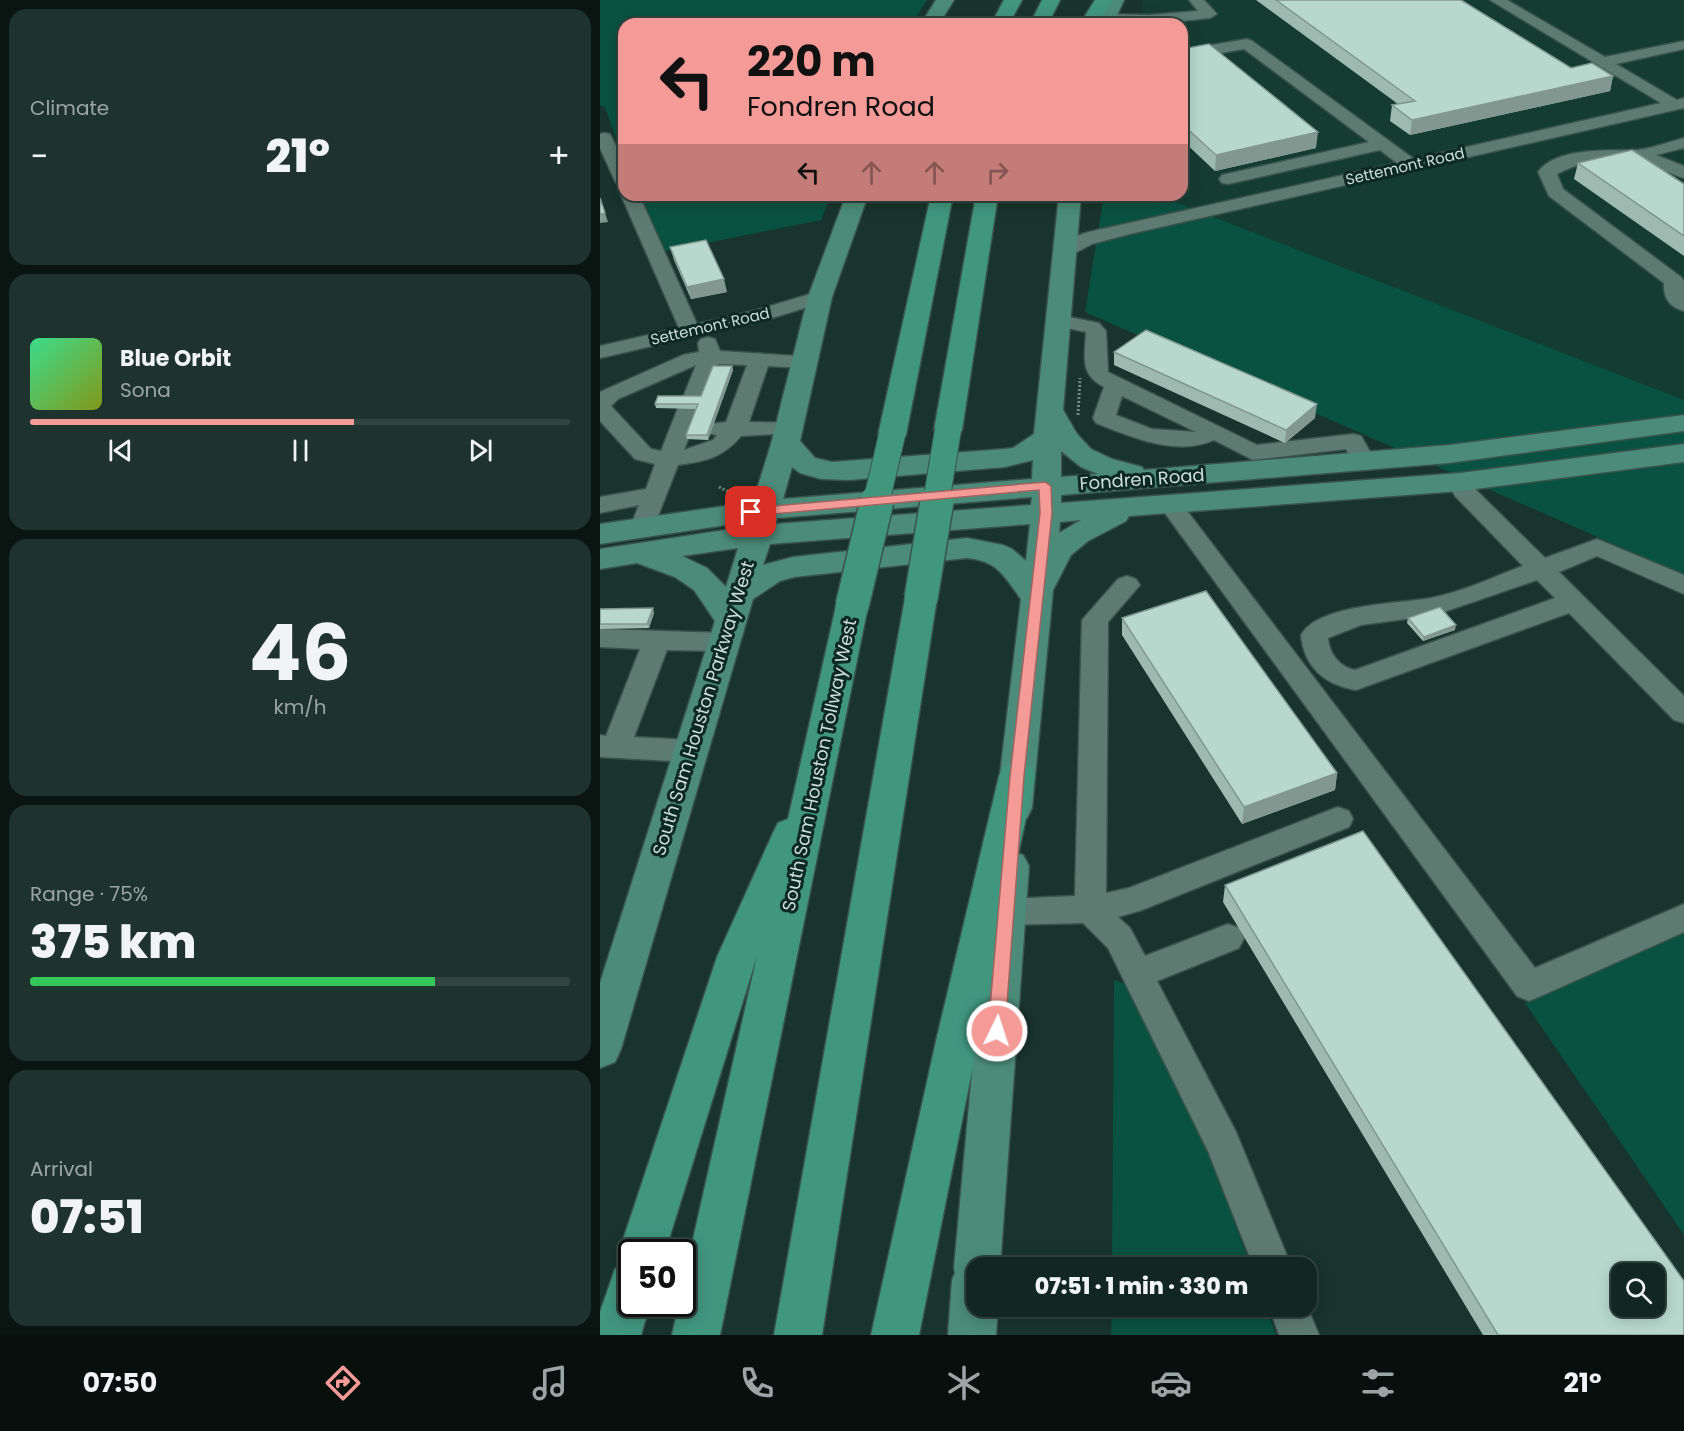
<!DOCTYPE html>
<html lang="en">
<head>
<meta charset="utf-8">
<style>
	body { margin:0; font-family:Poppins,sans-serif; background:#1f332e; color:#f1f3f6; height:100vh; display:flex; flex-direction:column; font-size:22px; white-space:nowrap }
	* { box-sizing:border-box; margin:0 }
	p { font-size:20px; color:#9ca5a5 }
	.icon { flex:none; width:33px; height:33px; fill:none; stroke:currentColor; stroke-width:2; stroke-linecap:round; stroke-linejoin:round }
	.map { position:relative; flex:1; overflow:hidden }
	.sheet { display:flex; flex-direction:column; gap:9px; padding:9px; background:#0a1512; width:600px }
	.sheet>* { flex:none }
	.guide { position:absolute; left:18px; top:18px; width:570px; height:183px; border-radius:18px; box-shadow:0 3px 15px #0003,0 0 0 2px #31443f; background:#f59b97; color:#111; overflow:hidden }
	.controls { position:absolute; left:1011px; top:1263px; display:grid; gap:12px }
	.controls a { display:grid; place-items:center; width:54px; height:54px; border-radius:12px; background:#122721; box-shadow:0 3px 15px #0003,0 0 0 2px #31443f; font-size:30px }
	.speed { position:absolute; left:18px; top:1239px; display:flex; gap:12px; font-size:30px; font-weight:700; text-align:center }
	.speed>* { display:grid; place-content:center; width:78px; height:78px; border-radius:50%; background:#122721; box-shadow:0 3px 15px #0003,0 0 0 2px #31443f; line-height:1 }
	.speed .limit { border:3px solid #111; border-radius:9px; background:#fff; color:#111 }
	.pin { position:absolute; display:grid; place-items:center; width:51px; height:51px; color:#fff; margin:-26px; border-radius:12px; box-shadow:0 3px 9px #0006 }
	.me { position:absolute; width:66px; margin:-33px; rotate:4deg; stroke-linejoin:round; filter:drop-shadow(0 0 4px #0008) }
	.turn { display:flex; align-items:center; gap:21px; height:126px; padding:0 30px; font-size:27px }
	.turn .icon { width:78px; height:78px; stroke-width:2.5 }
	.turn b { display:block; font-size:42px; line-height:51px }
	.lanes { display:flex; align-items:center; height:57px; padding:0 30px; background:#0003; justify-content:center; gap:30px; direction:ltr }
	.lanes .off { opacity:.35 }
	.big { font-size:45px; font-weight:800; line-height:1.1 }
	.sheet .card { flex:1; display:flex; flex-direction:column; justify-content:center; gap:9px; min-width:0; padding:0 21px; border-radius:18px; background:#1f332e }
	.sheet .dial { align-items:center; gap:0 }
	.dial b { font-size:78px; line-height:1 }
	.song { display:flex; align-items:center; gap:18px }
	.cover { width:72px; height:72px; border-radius:9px; background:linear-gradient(135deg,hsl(150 70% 55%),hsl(70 70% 35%)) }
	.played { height:6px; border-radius:3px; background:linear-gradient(90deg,#f59b97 60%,#31443f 60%) }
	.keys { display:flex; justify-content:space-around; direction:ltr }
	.heat { display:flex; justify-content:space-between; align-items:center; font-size:33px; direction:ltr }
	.charge { height:9px; border-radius:4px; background:linear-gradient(90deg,#34c759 75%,#31443f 0) }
	.trip { position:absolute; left:366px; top:1257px; width:351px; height:60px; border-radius:18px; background:#122721; box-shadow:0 3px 15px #0003,0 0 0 2px #31443f; font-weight:800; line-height:60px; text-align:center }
	.dock { display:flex; height:96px; justify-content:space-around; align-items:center; background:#07100d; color:#9ca5a5 }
	.dock .icon { width:42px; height:42px }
	.dock .selected { color:#f59b97 }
	.dock b { font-size:27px; color:#f1f3f6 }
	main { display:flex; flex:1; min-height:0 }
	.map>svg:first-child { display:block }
</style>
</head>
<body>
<main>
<section class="sheet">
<div class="card"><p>Climate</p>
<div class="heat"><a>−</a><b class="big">21°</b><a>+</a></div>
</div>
<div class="card">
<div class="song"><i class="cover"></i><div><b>Blue Orbit</b><p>Sona</p></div></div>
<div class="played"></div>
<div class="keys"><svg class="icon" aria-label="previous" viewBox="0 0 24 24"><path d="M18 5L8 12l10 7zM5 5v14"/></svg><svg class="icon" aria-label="pause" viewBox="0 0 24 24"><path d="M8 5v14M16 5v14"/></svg><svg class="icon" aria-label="next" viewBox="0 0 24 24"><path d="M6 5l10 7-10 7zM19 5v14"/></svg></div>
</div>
<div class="card dial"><b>46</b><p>km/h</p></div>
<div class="card"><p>Range · 75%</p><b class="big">375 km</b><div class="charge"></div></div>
<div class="card"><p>Arrival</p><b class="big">07:51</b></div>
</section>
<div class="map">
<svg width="1084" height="1335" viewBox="0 0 1084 1335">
	<rect width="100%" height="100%" fill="#18342c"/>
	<path fill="#153c31" d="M543,0H1080L1084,2V400L557,195H582V24H538Z"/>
	<path fill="#095242" d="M0,0H327L312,24H24V162L5,107L0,105Z
		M36,195H231L221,220L56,253Z
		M504,195H557L1084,400V575L485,312Z
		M1084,933V1235L925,1003Z
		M514,980L550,992L651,1267L512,1268Z
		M512,1306L666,1307L676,1335H511Z"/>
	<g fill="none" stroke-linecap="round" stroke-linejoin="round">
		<g stroke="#39524b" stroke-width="3">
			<path id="minor" d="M589,0H604L617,14L610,18C591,20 511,30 500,18L507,14L548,15L598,11Z
				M890,0H907L1005,57L1084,41V49L1016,64L1077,100L1084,98V108L530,234L492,244L473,254H459L456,250C468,233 501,230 520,225L797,163L780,150L628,184L622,183L619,179L622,175L769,142L644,49L582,60V50L647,39L652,41L814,159L1061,103Z
				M4,133L10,134L24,162V186L18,185L15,181L0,148V134Z
				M1084,138V148L1056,155L1084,166V178C1072,175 1061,168 1049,164C1018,155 985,159 957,174L963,189L1081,277L1084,281V311C1069,307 1063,297 1064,283L949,196L938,172C956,147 1007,151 1033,150C1049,150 1068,142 1084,138Z
				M24,191V195H39L97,324L157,310L220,291L227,293L230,297L227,301L169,319L0,358V346L79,328L21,195Z
				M459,315L499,323L506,331L508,372L657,445L753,434L761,436L776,462L772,467L764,469L756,467L746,449L653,460L614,440C576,457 532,437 496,423L493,418L504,387C479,374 485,357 486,332L452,325L449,321L452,317ZM522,396L596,432L552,429L516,415Z
				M108,337L115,339L120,351L212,357L215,362L212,367L204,368L168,366L149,422L196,423L199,428L196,433L141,436C122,458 106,461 78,465L51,534L42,536L33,534L30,528L39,505L0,513V497L46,489L55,464L35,459L0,421V392L83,355L99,352L98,343L101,339ZM118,364L147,365L126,422L111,424L108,429L111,434L117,435L113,440L84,450L100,408L98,405L104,400ZM96,365L82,400L84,403L78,408L61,451L51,449L11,406L18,399Z
				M860,475L868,477L874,488L945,558L997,539L1084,575V594L997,556L959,572L1084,696V723L1074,720L969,613L756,690C725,685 704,667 701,635C719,604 798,604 831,598C862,592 893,577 923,566L855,496L848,482L852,477ZM937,580L955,598L755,670C739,667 729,653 728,638L761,625L835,615Z
				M570,496L578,499L935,968L1084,904V932L941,996L929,1001L917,996L562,509L558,504L562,499Z
				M527,576L536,579L540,585L508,622L506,893L529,888L738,807L749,811L753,819L749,827L542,910L518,917L530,928L545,956L628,924L639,928L644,938L639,948L557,981L636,1132L692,1268H654L608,1151L508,948L483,923L406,925L395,921L390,912L395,903L406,899L475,896L482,620L518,579Z
				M0,629L123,633L132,635L136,642L132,649L123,651L67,650L34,737L90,740L100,743L104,751L100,759L90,762L0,757V735L6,736L40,649L0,647Z
				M706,1304L719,1335H679L669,1306H706Z"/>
		</g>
		<g stroke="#39524b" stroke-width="3">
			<path id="major" d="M336,0H354L339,24H321Z
				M506,0H524L513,24H495Z
				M246,195H268L232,297L200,441L215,458L232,462L405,449L413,448L434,434L459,195H481L463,410L477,434L491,449L512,459L542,467L544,470L849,445L1084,415V431L849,463L461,495V503L860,473L1084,444V462L860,491L529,516L526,521L488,541L471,555L453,590L432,808L427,818L414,822L401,818L396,808L421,599C404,576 398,561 367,558L194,577L180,581L153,599L21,1049L15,1062L0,1068V983L115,621L94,590L75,577L37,563L0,569V549L145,527L146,522L0,544V524L153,502L171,444L208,297ZM461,451L481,467L498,474L461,477ZM433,460L432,479L183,499L192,467L200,473L221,479L249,480L405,467ZM432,497L431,505L175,524L177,518ZM481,520L459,533L460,522ZM430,524L426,561L412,549L403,545L367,538L193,557L163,565L170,544ZM138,548L126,587L107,568L82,556Z
				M410,851L423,855L429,866L400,1268H376V1306H398L396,1335H348L352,1280L355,1273L354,1268L391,866L397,855Z"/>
		</g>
		<g stroke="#39524b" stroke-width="3">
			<path id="highway" d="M404,0H422L409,24H391Z
				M442,0H460L448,24H430Z
				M495,0H513L498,24H480Z
				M331,195H353L306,435L302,441L292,443L282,441L278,435Z
				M376,195H398L362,430L358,436L348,438L338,436L334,430Z
				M321,587L332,590L337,598L222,1335H174L305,598L310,590Z
				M252,595L263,598L268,606L120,1335H72L79,1304H82V1288L157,956L65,1252H32V1304H50L41,1335H0V1312L15,1269L24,1266L19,1252L117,957L173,833L178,823L188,819L236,606L241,598Z
				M417,762L430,766L435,776L378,1041L319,1335H271L336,1041L399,776L404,766Z"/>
		</g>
		<path stroke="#738a83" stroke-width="3" stroke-dasharray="2 2" stroke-linecap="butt" d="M478,415L480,378
			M119,487L129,492"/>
		<use href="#minor" fill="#5d7b71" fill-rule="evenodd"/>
		<use href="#major" fill="#4c8b79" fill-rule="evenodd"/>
		<use href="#highway" fill="#41967e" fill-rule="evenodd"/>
		<g stroke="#39524b" stroke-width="28" stroke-linecap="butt">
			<path id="highway-bridge-far1" d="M276,503L292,435
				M336,503L348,430"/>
		</g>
		<g stroke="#39524b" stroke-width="36" stroke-linecap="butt">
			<path id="highway-bridge" d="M321,598L337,501
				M252,606L277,501"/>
		</g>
		<use href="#highway-bridge-far1" stroke="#41967e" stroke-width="26"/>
		<use href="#highway-bridge" stroke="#41967e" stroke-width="33"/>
	</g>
	<path fill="#9ebab0" d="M656,0H861L971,68L1013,76L1010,91L810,135L790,121L792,105L798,104Z
		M582,49L716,148L615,171L582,140Z
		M978,163L1084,184V256L974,179Z
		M70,247L127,292L91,299L74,260Z
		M514,352L715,418L685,443L514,365Z
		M132,366L133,370L108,440L87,439L86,435L96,409L56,408L55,404L101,396Z
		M0,609L54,613L49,628L0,629Z
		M522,618L737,773L735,790L642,824L522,635Z
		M808,618L855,630L823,641L807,623Z
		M625,885L1084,1335H883L623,902Z"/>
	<path fill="#819790" d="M1013,76L1010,91L810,135L812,120Z
		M718,132L716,148L615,171L616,155Z
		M5,213L8,222L0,223V214Z
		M124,279L127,292L91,299L87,287Z
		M132,366L133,370L108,440L107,435Z
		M717,404L715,418L685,443L686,430Z
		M53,608L54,613L49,628L47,624Z
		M856,625L855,630L823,641L824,637Z
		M737,773L735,790L642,824L644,807Z"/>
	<path fill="#b8d8cd" stroke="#819790" stroke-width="1.5" fill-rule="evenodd" d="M676,0H861L971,68L992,63L1013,76L812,120L792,105L815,101Z
		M609,44L718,132L616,155L582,124V49Z
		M1032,150L1084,184V236L978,163Z
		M0,198L5,213L0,214Z
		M106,240L124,279L87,287L70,247Z
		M546,330L717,404L686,430L514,352Z
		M113,366H132L107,435H86L98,404H55L58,396H101Z
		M606,591L737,773L644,807L522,618Z
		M840,607L856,625L824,637L808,618Z
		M53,608L47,624H0V609Z
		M763,831L1084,1281V1335H898L625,885ZM1022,1274H1054V1306H1022Z"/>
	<path fill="#f59b97" stroke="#9f6562" stroke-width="1.5" d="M445,482L451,486L452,513L424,776L405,1031L403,1036L397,1039L391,1036L388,1031L410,776L440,513L439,490L151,516L145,512L151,508Z"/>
	<g text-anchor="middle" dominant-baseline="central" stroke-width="6" stroke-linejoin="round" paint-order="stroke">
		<g font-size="15" fill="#cdded8" stroke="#0d2a22">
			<text transform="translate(805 166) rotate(-13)">Settemont Road</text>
			<text transform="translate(110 326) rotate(-13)">Settemont Road</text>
		</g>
		<g font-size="18" fill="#cdded8" stroke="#0d2a22">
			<text transform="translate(542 479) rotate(-4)">Fondren Road</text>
			<text transform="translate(103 708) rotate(-73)">South Sam Houston Parkway West</text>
			<text transform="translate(219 765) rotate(-78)">South Sam Houston Tollway West</text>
		</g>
	</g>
</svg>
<div class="controls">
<a><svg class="icon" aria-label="search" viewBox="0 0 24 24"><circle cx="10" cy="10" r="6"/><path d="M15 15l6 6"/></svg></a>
</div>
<div class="speed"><div class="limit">50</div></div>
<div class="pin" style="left:151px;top:512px;background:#d93025"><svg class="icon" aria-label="arrive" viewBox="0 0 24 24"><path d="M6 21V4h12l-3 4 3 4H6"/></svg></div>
<svg class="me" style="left:397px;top:1031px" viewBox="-20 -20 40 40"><circle r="17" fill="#f59b97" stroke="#fff" stroke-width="3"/><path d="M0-11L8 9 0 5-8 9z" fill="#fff"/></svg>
<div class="trip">07:51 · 1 min · 330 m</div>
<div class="guide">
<div class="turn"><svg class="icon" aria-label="left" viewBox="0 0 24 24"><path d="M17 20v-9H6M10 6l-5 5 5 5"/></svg><div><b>220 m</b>Fondren Road</div></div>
<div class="lanes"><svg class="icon" aria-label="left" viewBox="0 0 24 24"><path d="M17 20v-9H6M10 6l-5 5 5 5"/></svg><svg class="icon off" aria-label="ahead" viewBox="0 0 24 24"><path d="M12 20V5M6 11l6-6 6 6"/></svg><svg class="icon off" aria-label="ahead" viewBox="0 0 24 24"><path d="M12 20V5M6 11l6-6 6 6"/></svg><svg class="icon off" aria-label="right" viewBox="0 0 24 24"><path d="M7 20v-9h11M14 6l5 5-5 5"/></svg></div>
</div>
</div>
</main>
<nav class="dock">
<b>07:50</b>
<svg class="icon selected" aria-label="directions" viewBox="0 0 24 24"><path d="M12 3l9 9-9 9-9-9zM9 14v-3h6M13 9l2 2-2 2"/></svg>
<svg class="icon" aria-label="music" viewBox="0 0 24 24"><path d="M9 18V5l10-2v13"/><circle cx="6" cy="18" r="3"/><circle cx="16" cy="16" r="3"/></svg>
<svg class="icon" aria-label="phone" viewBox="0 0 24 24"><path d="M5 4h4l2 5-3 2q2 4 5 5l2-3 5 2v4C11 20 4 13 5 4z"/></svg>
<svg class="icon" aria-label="climate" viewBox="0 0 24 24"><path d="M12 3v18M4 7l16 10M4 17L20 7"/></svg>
<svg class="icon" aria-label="car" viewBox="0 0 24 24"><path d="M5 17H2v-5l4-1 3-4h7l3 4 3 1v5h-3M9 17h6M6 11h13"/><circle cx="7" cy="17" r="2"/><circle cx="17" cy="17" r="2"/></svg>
<svg class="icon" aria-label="filters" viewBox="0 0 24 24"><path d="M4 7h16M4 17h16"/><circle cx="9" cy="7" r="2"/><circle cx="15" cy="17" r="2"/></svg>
<b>21°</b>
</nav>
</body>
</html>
